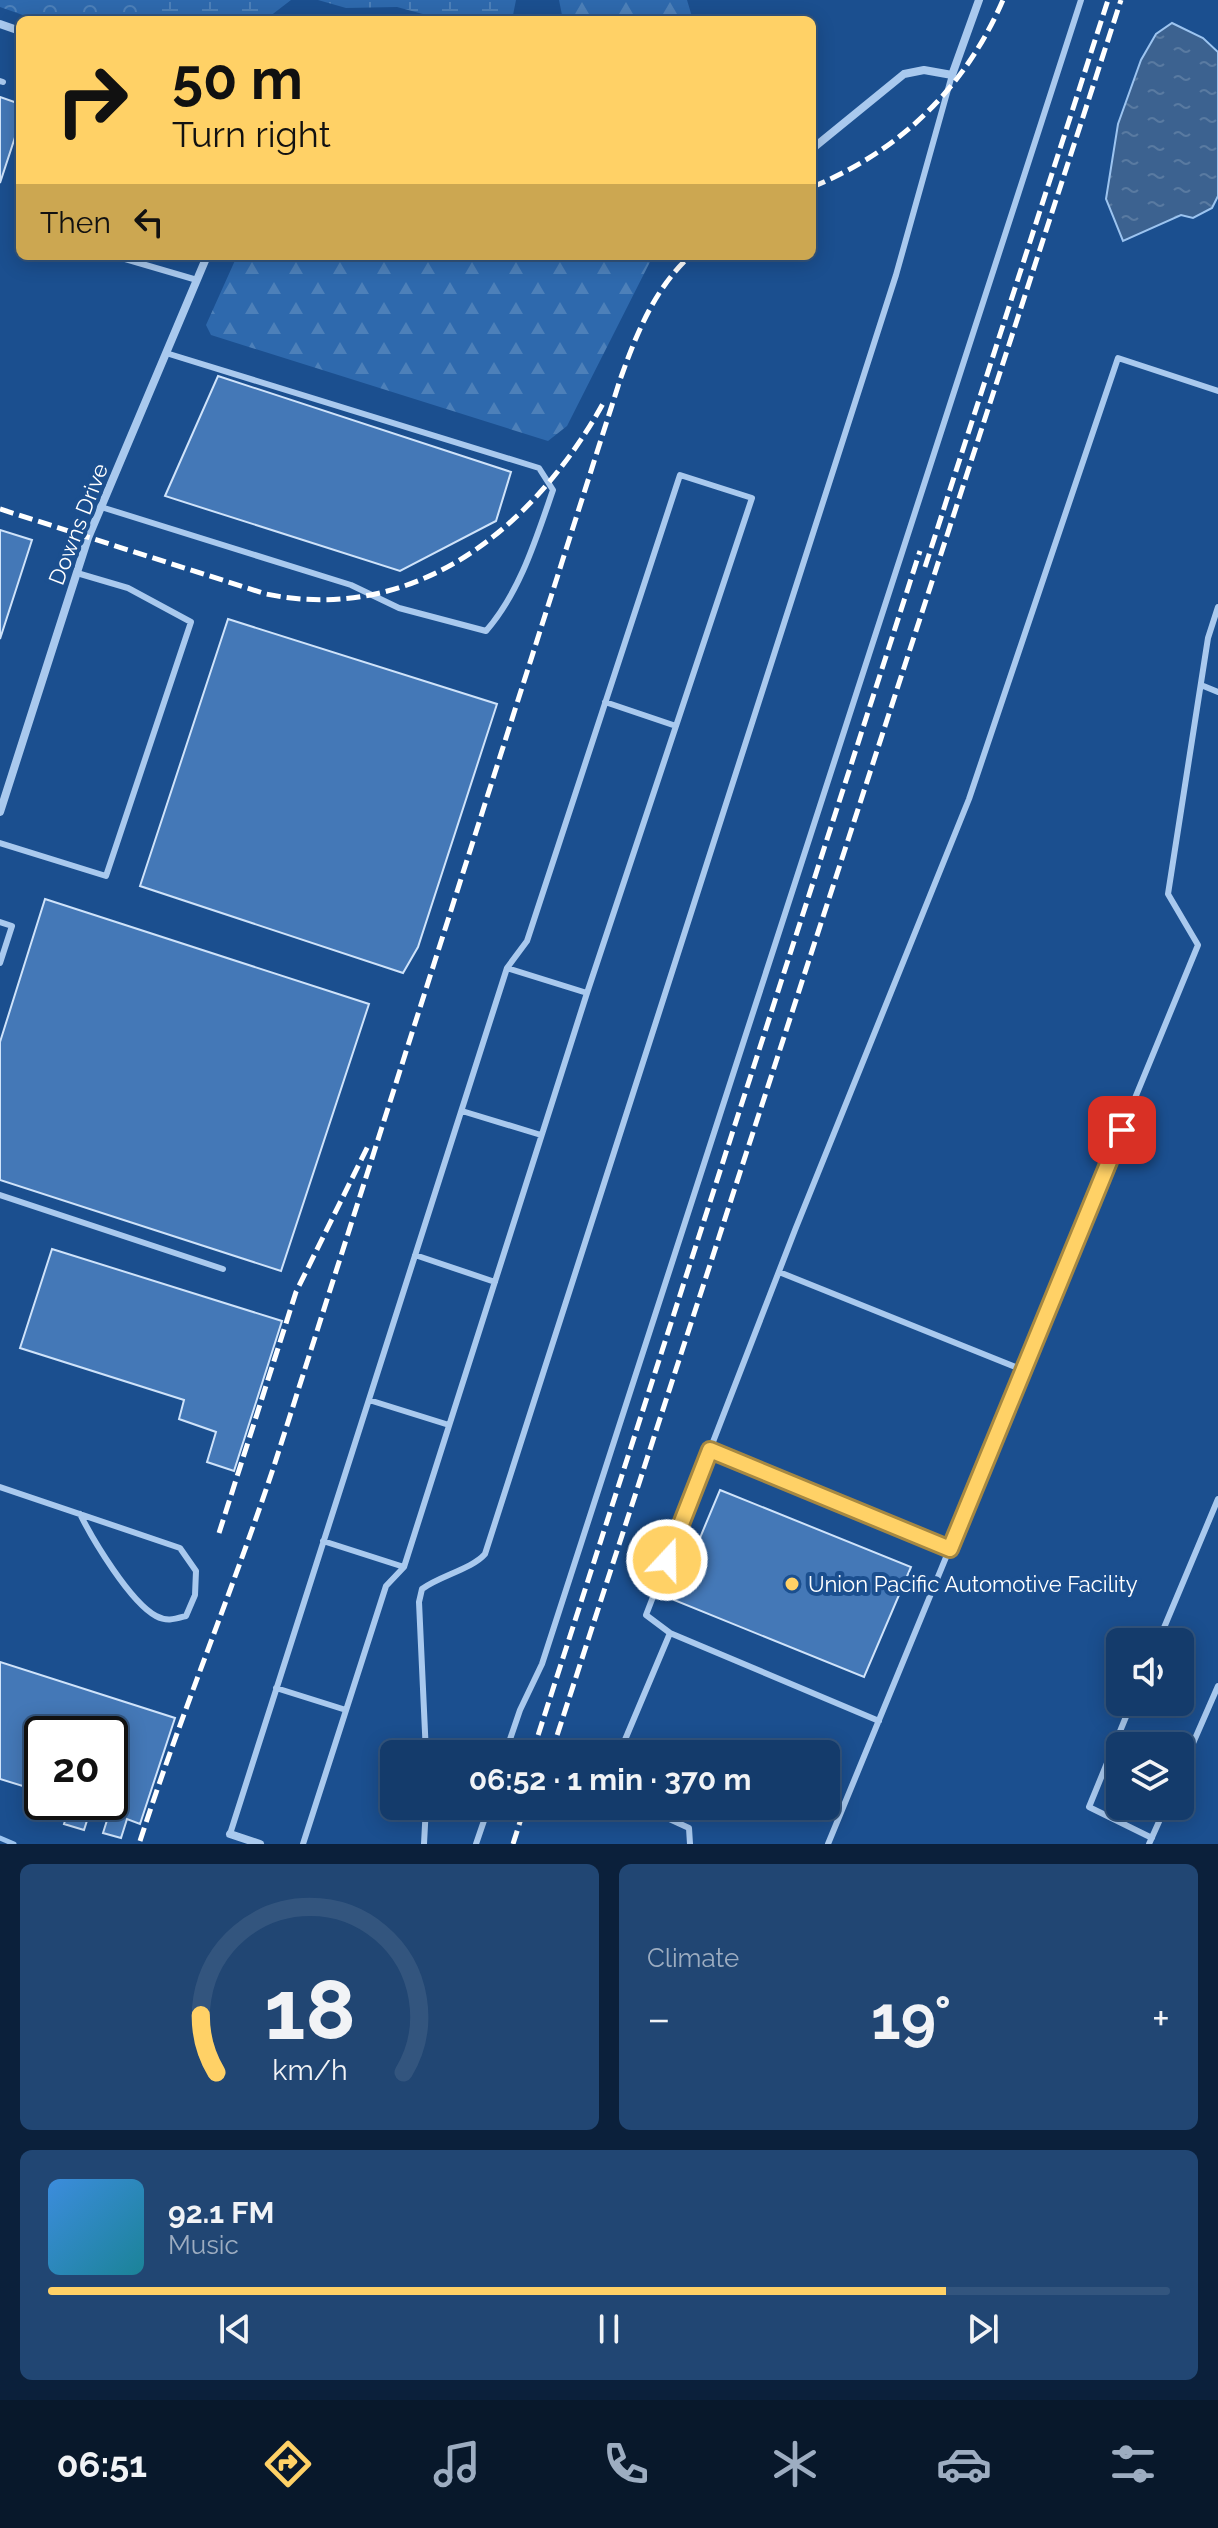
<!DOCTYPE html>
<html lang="en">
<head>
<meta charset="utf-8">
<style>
	body { margin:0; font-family:Raleway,sans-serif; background:#214673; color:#f1f3f6; height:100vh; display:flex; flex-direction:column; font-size:30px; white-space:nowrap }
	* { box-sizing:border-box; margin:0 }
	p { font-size:26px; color:#9dadc1 }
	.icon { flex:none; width:44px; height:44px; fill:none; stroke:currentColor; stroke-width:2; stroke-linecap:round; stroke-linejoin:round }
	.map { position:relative; height:1844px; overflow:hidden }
	.sheet { display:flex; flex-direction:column; gap:20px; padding:20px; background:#0b203b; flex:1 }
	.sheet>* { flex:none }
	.top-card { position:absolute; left:16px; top:16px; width:800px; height:244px; border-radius:12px; box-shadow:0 4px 20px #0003,0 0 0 2px #33557e; background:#ffd166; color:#111; overflow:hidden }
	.fabs { position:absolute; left:1106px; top:1628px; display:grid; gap:16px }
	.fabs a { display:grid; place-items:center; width:88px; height:88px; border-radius:12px; background:#143b6b; box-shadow:0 4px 20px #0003,0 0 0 2px #33557e; font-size:40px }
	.speed { position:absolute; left:24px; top:1716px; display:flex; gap:16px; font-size:40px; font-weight:700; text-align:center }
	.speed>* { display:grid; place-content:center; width:104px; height:104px; border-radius:50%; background:#143b6b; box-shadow:0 4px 20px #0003,0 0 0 2px #33557e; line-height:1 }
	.speed .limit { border:4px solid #111; border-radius:12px; background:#fff; color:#111 }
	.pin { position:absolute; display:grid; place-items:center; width:68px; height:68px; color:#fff; margin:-34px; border-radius:16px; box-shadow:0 4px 12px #0006 }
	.me { position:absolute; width:88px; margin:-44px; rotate:21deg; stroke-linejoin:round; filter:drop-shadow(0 0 6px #0008) }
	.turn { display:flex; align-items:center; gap:28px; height:168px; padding:0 24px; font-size:36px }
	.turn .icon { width:104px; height:104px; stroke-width:2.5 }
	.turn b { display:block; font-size:56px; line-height:68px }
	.then { display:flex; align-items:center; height:76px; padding:0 24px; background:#0003; gap:16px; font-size:30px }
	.big { font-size:60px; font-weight:700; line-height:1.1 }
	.sheet .widget { flex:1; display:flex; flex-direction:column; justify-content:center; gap:12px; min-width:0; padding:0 28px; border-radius:12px; background:#214673 }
	.sheet .dial { align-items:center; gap:0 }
	.dial svg { height:208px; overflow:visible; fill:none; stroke:#33557e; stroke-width:7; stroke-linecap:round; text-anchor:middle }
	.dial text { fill:#f1f3f6; stroke:none }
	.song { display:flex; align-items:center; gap:24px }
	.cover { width:96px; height:96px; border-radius:12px; background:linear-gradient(135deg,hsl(210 70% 55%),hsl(190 70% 35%)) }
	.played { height:8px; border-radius:4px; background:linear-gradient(90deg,#ffd166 80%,#33557e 80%) }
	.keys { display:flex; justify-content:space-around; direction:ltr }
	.heat { display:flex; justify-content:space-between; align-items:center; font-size:44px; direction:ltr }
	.sheet .tiles { flex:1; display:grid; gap:20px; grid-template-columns:1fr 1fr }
	.widget:last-child { grid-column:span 2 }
	.trip { position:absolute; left:380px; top:1740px; width:460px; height:80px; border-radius:12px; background:#143b6b; box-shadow:0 4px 20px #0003,0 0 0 2px #33557e; font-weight:700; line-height:80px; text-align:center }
	.tab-bar { display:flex; height:128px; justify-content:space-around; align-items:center; background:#08182b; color:#9dadc1 }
	.tab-bar .icon { width:56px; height:56px }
	.tab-bar .selected { color:#ffd166 }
	.tab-bar b { font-size:36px; color:#f1f3f6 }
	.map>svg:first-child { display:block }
</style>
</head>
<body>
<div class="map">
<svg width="1218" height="1844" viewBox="0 0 1218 1844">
	<defs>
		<pattern id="forest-firs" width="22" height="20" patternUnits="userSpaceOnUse" patternTransform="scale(2)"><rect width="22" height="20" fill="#2e69ad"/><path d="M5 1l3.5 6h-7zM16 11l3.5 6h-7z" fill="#4d80b9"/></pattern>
		<pattern id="wetland-marsh" width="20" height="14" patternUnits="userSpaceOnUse" patternTransform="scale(2)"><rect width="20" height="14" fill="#2e69ad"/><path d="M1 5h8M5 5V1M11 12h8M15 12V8" fill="none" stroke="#4d80b9"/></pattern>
		<pattern id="park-crowns" width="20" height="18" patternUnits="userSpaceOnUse" patternTransform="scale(2)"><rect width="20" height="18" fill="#2e69ad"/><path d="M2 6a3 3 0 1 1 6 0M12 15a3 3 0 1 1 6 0" fill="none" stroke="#4d80b9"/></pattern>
		<pattern id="water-ripples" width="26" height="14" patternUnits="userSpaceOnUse" patternTransform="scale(2)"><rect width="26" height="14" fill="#3c6290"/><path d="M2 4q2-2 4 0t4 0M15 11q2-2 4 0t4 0" fill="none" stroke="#597aa1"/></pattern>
	</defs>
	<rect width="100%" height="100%" fill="#1b4f8f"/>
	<path fill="url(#forest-firs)" d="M559,0H687L693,20H563Z
		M237,256H653L567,426L548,441L211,335L206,325Z"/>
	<path fill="url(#wetland-marsh)" d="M22,0H291L265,20H75Z
		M318,0H516L512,20H445L397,7L346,8Z"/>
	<path fill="url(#park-crowns)" d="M0,0H153L147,20H37L0,7Z"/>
	<path fill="url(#water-ripples)" stroke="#9cc4f0" stroke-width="2" d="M1172,23L1203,38L1218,52V196L1212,208L1193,218L1181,215L1123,241L1106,199L1118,124L1141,60L1156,34Z"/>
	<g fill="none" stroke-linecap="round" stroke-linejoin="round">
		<path stroke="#9cc4f0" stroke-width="5" d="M0,1838L14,1844"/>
	</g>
	<path fill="#4478b7" stroke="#cfe3fa" stroke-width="2" d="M0,97L20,104V122L0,183Z
		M218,376L511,472L496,521L400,571L165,496Z
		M0,530L32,540L0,639Z
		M228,619L497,704L418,947L403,973L140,886Z
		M45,899L369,1004L281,1271L0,1180V1042Z
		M52,1249L282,1321L234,1471L207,1462L216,1432L179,1419L184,1400L20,1348Z
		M720,1490L911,1567L864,1677L674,1600Z
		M0,1662L175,1718L140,1824L127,1819L121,1838L103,1833L109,1814L91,1808L84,1830L64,1824L71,1802H110V1734H42V1792L0,1779Z"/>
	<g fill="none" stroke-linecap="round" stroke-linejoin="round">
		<path stroke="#a9c9ee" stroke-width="6" d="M0,81L3,82
			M115,256L197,280
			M101,507L351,585L399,608L486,631C520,592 536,539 553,490L539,468L166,353
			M1201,685L1218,692
			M605,702L676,726
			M0,843L106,876L191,622L128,588L77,573
			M0,922L12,926L0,963
			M462,1111L541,1135
			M0,1195L223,1269
			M415,1255L495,1282
			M779,1272L1023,1370
			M369,1400L449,1425
			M710,1450L950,1549
			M0,1487L180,1548L196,1571L195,1595L186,1616C175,1619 167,1622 156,1616C130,1602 93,1540 80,1514
			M323,1541L404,1567
			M670,1633L646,1615L795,1230L969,799L1118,358L1218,391
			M1158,1642L1218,1499
			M276,1688L346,1710
			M1132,1702L1089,1807L1152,1838
			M426,1754L419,1602L422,1589C439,1576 472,1569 485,1554L896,275L952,75
			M505,1754L520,1710L542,1664L1081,0
			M619,1754L670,1633L879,1721
			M1180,1773L1218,1686
			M641,1806L689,1828L690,1844
			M230,1834L507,968L527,941L680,475L752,498L587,993L507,968
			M303,1844L386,1586L404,1567L587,993
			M424,1844L426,1806
			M476,1844L489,1806
			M828,1844L1198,945L1168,894L1208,638L1218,607
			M1149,1844L1166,1806"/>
		<path stroke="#a9c9ee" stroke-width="8" d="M0,24L20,31
			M812,149L904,74L924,70L952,75L979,0
			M0,812L88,538L207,256
			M230,1834L260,1844"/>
		<path stroke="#fff" stroke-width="5" stroke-dasharray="14 6" stroke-linecap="butt" d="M812,187C900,151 965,88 1003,0
			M0,509L266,594C417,625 536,526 605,400
			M925,567L1108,0
			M219,1533L296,1292L368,1146
			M532,1754L920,551
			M551,1754L1121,0
			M140,1841C181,1714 232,1592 274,1466L620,380C636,335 654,289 690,256
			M513,1844L525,1806"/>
	</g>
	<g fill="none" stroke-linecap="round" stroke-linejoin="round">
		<g stroke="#a68842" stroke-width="20">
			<path id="route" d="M667,1560L710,1450L950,1549L1122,1130"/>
		</g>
		<use href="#route" stroke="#ffd166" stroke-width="14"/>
	</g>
	<circle fill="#ffd166" stroke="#1b4f8f" stroke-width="3" cx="792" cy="1584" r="8"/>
	<g text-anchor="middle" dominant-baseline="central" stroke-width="8" stroke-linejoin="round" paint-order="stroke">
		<g font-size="22" fill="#fff" stroke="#1b4f8f">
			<text transform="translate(78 524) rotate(-69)">Downs Drive</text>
		</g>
		<g font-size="22" fill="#fff" stroke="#1b4f8f" text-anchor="start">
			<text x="808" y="1584">Union Pacific Automotive Facility</text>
		</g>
	</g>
</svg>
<div class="fabs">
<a><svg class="icon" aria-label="sound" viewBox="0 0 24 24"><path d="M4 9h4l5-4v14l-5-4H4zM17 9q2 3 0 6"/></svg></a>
<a><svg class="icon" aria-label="layers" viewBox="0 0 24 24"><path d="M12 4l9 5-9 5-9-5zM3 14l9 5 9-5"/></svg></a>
</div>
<div class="speed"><div class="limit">20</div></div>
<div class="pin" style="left:1122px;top:1130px;background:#d93025"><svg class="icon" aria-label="arrive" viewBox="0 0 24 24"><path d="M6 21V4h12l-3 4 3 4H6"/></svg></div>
<svg class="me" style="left:667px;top:1560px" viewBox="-20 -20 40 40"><circle r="17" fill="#ffd166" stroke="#fff" stroke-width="3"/><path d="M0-11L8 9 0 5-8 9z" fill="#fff"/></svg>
<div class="trip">06:52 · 1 min · 370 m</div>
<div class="top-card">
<div class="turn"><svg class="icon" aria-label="right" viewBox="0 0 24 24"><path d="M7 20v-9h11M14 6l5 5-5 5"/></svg><div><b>50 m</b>Turn right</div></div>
<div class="then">Then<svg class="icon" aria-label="left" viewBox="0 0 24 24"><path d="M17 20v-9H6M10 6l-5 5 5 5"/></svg></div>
</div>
</div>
<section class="sheet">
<div class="tiles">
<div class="widget dial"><svg viewBox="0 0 100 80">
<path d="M14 69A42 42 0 1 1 86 69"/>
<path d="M14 69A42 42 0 0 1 8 47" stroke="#ffd166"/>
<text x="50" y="56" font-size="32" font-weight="700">18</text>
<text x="50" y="72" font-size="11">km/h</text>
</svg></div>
<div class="widget"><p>Climate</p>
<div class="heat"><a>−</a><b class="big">19°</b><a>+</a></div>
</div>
<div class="widget">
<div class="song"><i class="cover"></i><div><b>92.1 FM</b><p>Music</p></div></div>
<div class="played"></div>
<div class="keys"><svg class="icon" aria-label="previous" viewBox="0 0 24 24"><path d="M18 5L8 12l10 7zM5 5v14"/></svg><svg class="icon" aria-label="pause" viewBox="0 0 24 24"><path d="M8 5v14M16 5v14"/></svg><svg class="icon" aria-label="next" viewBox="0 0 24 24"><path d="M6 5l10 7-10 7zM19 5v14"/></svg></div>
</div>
</div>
</section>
<nav class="tab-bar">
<b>06:51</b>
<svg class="icon selected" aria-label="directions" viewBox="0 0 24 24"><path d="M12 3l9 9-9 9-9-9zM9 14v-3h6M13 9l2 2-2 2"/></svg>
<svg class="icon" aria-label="music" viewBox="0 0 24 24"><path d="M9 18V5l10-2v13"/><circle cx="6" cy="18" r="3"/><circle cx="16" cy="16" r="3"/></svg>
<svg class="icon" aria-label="phone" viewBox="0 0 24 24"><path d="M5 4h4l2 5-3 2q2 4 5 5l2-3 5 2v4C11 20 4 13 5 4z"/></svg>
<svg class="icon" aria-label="climate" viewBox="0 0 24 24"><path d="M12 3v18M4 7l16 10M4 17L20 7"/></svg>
<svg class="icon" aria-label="car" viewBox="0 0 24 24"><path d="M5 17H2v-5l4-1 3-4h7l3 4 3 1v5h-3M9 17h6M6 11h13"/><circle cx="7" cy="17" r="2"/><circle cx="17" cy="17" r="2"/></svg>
<svg class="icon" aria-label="filters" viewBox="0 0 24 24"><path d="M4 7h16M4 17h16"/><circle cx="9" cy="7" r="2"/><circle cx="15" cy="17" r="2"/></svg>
</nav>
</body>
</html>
